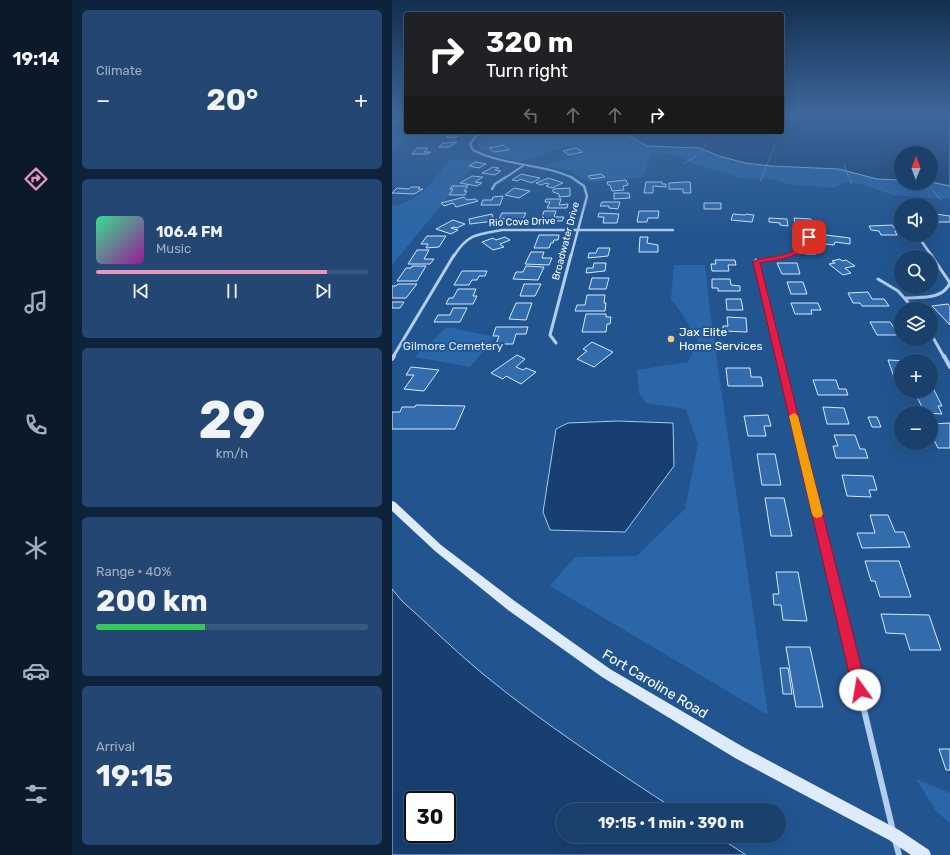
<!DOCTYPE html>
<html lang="en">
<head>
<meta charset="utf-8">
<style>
	body { margin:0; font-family:Rubik,sans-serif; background:#234772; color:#f1f3f6; height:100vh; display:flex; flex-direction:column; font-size:15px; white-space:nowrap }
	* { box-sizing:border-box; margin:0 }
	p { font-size:13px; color:#9fafc2 }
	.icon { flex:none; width:22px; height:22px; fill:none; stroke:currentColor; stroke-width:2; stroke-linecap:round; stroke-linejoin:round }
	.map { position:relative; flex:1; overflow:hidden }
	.sheet { display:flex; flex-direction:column; gap:10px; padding:10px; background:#0e233b; width:320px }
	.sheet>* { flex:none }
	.banner { position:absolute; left:12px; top:12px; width:380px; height:122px; border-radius:4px; box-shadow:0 4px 16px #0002,0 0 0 1px #38597f; background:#202124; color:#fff; overflow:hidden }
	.needle { width:26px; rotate:1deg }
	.controls { position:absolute; left:502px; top:146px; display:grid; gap:8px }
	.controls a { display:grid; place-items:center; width:44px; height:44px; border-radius:50%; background:#1a406c; box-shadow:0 4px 16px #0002,0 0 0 1px #38597f; font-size:20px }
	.speed { position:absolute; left:12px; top:791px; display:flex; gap:8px; font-size:20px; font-weight:700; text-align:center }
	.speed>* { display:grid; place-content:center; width:52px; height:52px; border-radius:50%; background:#1a406c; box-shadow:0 4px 16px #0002,0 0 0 1px #38597f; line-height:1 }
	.speed .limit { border:2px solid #111; border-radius:6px; background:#fff; color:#111 }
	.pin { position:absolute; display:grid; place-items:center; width:34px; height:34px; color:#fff; margin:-17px; border-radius:8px; box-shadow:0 2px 6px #0006 }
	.me { position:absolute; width:44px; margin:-22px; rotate:347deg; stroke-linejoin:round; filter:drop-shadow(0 0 3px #0008) }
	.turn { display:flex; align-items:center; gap:14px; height:84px; padding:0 16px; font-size:18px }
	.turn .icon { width:52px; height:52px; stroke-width:2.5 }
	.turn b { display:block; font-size:28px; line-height:34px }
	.lanes { display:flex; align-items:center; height:38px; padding:0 16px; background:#0003; justify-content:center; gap:20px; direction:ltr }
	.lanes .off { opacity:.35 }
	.big { font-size:30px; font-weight:700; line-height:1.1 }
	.sheet .card { flex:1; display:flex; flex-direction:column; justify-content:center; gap:6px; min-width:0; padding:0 14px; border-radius:6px; background:#234772 }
	.sheet .dial { align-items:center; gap:0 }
	.dial b { font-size:52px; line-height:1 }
	.song { display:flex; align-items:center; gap:12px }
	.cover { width:48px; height:48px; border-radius:6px; background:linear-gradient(135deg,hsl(150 70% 55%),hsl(300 70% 35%)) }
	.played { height:4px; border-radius:2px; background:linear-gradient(90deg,#e797bd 85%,#38597f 85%) }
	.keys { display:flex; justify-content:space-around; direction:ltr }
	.heat { display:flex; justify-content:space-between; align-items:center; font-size:22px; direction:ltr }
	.charge { height:6px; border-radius:3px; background:linear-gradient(90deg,#34c759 40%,#38597f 0) }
	.trip { position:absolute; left:164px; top:803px; width:230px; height:40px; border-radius:20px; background:#1a406c; box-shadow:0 4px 16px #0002,0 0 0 1px #38597f; font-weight:700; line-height:40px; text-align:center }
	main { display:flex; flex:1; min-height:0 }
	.menu { display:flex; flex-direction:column; width:72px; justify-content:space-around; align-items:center; background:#0a1a2b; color:#9fafc2 }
	.menu .icon { width:28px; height:28px }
	.menu .on { color:#e797bd }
	.menu b { font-size:18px; color:#f1f3f6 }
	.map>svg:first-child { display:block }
</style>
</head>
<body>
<main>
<nav class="menu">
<b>19:14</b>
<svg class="icon on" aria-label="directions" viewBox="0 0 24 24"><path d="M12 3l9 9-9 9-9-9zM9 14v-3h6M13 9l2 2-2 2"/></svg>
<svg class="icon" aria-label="music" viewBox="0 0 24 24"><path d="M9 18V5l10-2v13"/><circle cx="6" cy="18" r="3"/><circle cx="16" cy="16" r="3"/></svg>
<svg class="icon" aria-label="phone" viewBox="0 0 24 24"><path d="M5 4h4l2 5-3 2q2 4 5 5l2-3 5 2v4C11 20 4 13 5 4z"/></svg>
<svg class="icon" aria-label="climate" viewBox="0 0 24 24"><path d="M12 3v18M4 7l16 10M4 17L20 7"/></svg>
<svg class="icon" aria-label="car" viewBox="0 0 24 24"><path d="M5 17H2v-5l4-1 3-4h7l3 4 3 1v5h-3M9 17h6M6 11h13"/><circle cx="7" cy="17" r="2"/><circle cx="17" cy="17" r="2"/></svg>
<svg class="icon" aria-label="filters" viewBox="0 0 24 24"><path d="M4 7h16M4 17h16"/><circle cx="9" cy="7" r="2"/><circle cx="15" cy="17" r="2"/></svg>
</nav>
<section class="sheet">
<div class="card"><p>Climate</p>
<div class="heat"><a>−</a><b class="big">20°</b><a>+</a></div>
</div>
<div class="card">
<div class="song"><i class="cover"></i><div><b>106.4 FM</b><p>Music</p></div></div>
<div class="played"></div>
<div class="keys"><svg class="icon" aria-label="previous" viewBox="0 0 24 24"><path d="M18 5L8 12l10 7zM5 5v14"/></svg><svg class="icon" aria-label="pause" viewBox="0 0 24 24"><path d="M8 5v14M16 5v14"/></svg><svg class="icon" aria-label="next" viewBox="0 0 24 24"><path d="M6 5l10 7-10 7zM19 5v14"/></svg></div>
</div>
<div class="card dial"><b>29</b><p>km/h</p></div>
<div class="card"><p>Range · 40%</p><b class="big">200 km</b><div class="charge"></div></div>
<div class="card"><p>Arrival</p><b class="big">19:15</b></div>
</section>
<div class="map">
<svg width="558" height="855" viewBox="0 0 558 855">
	<rect width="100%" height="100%" fill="#225590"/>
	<path fill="#2b67a8" d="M14,118V132H39L11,143L0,152V121Z
		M98,132H231L255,146L308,148L327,156L353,163L379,166L447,169L485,179L509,180V183H539V182L558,186V199L501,195L469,184L452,182L443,188L396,184L386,180L377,179L350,178L299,163L286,156L260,152L251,177L195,182L179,171L151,166L194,153L186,146L170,148L127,162L96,153L87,148L86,142L91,136Z
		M58,160H86L0,265V206C27,203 42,179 58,160Z
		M282,265H313L318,312L376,715L158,586L183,557L245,556L293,509L306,444L294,409L254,403L247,393L245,370L296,362L306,341L291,315L279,299Z
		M55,327L103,337L78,367L23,357Z
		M524,779L558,793V823L544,811Z"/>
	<path fill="#173f70" stroke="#a6c9ee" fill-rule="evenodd" d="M390,115H558V186L539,182V153H509V180L485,179L447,169L379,166L353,163L327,156L308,148L255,146L231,132H390Z
		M226,421L281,423L282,466L233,532L158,530L151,512L164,429L176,423Z
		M0,589L10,601C37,625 63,651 91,674C152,724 218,767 284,810H171V836H325L354,855H0ZM21,800H55V834H21Z"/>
	<path fill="#326cad" stroke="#d8e8f9" d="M62,132L69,133L63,138L54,137Z
		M65,142L57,147H47L51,143Z
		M111,145L117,150L102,152L97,148Z
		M25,148H36L32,152H39L36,154H20Z
		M184,148L191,152L177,155L171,151Z
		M84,162L94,164L87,168L77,166Z
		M101,167L107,168L103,170L109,171L103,175L90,173Z
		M129,174L148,178L140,183L128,179L126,181L120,180Z
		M209,174L213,177L199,179L196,176Z
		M80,176L91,177L83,182L90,183L85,186L68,183Z
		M156,178L171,183L160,188L154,186L157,184L154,183L149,185L144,183Z
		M234,180L236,185L231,186L232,190L220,191L218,185H216L215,182Z
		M254,182H270V184H274V187L261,186V193H252Z
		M293,182H298L299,193H291V189H277V183Z
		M60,186H76L72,191H75L73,195H57L61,189H58Z
		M19,187H28L26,189H31L22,194L0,193L5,188L17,189Z
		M122,188L138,191L127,198L113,195Z
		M178,188V196L167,197V194L161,192V189Z
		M222,193H237L238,198L222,199Z
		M111,196L108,205H89L91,200H100L101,197Z
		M72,197L75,200L83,199L86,201L64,207L61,203L52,206L49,203Z
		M154,199H169L167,205L176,204L175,208H155L158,202H153Z
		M210,202H228L226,209L217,208V206H208Z
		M312,203H329V209H312Z
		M152,211H164L162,217H172L170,221H149Z
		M247,211H267L266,218H256L255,222H245Z
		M110,213H134L131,219H107Z
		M207,213L227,214L225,223H211L212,217H206Z
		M100,214L102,221L78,224L77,219Z
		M341,214L353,215L354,214L362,215L360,222L339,220Z
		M544,214L558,216V222H545Z
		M377,218L395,219L396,226L388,225V223L377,222Z
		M402,218L419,219L420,226H404Z
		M61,220L73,224L65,228L62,227L59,228L66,230L59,234L44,229Z
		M500,225L502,228H507L509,231H503L505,235H489L487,231L479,230L477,226Z
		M147,235H167L166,240H162L161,243H159L157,248H142Z
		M434,235L458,238V244L443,242L442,245L432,244Z
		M35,236H54L47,247L34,248L36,244H29Z
		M113,237L118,240L108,244L112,247L101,250L90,242L101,238L104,240Z
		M248,237H256L255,243L266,245V252H247Z
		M412,246L422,247L424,254H414Z
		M206,248H218L216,256L196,258L197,253H204Z
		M25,250H37L32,259H42L38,264H16Z
		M139,252H152L150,258H160L157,265L133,264Z
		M448,259L450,261L454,260L463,266L453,268L459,273L451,275L437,264L443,263L440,261Z
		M323,260H343L344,265H336L337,271H320L319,264H324Z
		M202,263H214L213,271L194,273L195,268H201Z
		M385,263H405L408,274H390Z
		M20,266H34L25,281H5L14,268H19Z
		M134,266L152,267L146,280L121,279L124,272H131Z
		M70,271H95L93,276H87L85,280H80L77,285H62Z
		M200,278H217L214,289H197Z
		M320,279H338L339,285L348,286V291H326V288H320Z
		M395,282H411L415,294H399Z
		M6,284H25L14,298H0V286H4Z
		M132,284H149L143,296H128Z
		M66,289H84L81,296H85L81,304H54L57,298H61Z
		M476,292L480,299H492L497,306H470L468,303H461L456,293Z
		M195,295H213L212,303H214L213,311H183L185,305H193Z
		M334,299H349L351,310H335Z
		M0,302H12L8,308H0Z
		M124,303H140L134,320L117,319Z
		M399,303H426L429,310H419L420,314H403Z
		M556,304L558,307V325L540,306Z
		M61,308H75L68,322H42L46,315H58Z
		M194,314H214V317H219L218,324H215L214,332H190Z
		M335,317L354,318L355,332L331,331V326H336Z
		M478,322H498L502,328H509V335H485Z
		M104,327H136L134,334H124L121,344H104L107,336H101Z
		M200,342L221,352L202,367L185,359L195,351L191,349Z
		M125,355L133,359L124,367L131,370L134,368L144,372L129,384L114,376L111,379L99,373Z
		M496,360L519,361H509V377H502Z
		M19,367L47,370L32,391L12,389L22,375H14Z
		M334,368H358L359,377H369L371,386H336Z
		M421,380H444L447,389H454L456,395H426Z
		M542,390L550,406H546L550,414L533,413L522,391Z
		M24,405L73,406L63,429H0V412H8L10,407H23Z
		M431,407L452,408L457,424H435Z
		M376,415L379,426H372L374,436H356L352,416Z
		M476,417H485L489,427H480Z
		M558,423V448H546L539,434V424Z
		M442,435H463L468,449H473L476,458H444L441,446H446Z
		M365,454H383L389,485H370Z
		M450,475L481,476L485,490H477L479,497L455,496Z
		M373,498H392L400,536H379Z
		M478,515H496L503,532H512L518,547L470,548L465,533H483Z
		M473,561H507L519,597H488L483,581H479Z
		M384,572H406L415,621L391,620L389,605H382L381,594H387Z
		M489,614L537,615L549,650H518L513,634L494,633Z
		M394,647H418L431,707H404Z
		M388,668H396L400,694H391Z
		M547,749H558V770H554Z"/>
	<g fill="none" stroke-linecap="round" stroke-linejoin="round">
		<path stroke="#b2ceec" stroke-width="1" stroke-dasharray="1 1.5" stroke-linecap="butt" d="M292,163L303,157L321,138
			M452,165L460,184
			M368,181L383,145
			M535,183L549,200"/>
		<path stroke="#b2ceec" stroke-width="1.5" stroke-dasharray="1.5 2.5" stroke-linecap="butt" d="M14,348H36"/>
		<path stroke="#b2ceec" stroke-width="1.5" d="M0,122L14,117"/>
		<path stroke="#b2ceec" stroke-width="2" d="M393,256L408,249L417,237"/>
		<path stroke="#b2ceec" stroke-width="2.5" d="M364,262L396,255"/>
		<path stroke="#b2ceec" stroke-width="2" d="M91,132L83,137L78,144L81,150C112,166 149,163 181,178
			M113,178L132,165"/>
		<path stroke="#b2ceec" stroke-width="2.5" d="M179,177L192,186L195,196L179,256
			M100,189L103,184L114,177
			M533,235L530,242L540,256
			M62,256C75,234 86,234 110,230H281"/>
		<path stroke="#b2ceec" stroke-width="3" d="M364,260L387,357
			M486,279L506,291L522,309
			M514,298C530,297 550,300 558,283L539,255
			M539,334L552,357
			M164,343L158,335L179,255
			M1,357L62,255"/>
		<path stroke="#b2ceec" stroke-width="4" d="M387,356L418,485
			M552,356L558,367
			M0,359L2,356"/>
		<path stroke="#b2ceec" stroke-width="5" d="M418,484L457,648"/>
		<path stroke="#b2ceec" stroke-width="6" d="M457,647L501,831
			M503,840L507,855"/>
		<path fill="#deebfa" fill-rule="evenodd" d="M0,501L3,502L49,545L124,602L218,669L353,748L507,830L537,850L539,855H519L497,840L343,758L210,677L116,610L43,551L0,511Z"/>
	</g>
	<linearGradient id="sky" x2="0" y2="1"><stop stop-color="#132f4f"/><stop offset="0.49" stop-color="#3e689c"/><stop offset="1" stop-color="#3e689c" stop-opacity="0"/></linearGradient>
	<rect width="558" height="235" fill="url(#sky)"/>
	<path fill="#e11d48" stroke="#92132f" d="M417,235L420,237C412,259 387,259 368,263L475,690L473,694L468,696L463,694L461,690L361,262C365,259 369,259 374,258C392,255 406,254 415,236Z"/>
	<path fill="#f59e0b" d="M402,413L406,416L431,514L429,517L425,518L422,517L420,514L397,416Z"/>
	<circle fill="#f9cf74" stroke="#225590" stroke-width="1.5" cx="279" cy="339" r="4"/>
	<g text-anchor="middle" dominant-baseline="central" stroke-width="4" stroke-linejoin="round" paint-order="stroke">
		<g font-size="10" fill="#fff" stroke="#225590">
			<text transform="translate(130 222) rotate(-2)">Rio Cove Drive</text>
			<text transform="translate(174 241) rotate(-75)">Broadwater Drive</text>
		</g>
		<g font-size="12" fill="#fff" stroke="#225590" text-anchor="start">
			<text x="287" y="332">Jax Elite<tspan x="287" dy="14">Home Services</tspan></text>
		</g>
		<g font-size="12" fill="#d8e8f9" stroke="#225590">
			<text x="61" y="346">Gilmore Cemetery</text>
		</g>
		<g font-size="14" fill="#fff" stroke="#225590">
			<text transform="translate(263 684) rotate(31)">Fort Caroline Road</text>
		</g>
	</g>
</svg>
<div class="controls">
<a><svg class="needle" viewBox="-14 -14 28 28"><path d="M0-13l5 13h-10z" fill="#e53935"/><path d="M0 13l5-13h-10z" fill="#9fafc2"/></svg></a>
<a><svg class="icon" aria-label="sound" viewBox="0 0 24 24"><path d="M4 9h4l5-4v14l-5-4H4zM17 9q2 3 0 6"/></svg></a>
<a><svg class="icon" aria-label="search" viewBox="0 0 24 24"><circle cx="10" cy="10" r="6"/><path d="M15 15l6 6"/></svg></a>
<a><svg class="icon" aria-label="layers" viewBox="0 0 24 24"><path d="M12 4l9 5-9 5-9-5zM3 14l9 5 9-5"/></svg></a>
<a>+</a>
<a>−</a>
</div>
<div class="speed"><div class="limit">30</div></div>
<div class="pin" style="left:417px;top:237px;background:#d93025"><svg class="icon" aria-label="arrive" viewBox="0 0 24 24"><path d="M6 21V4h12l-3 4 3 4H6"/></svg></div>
<svg class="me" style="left:468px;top:690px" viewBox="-20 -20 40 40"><circle r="19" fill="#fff"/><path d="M0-13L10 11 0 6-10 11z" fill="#e11d48"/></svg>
<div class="trip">19:15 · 1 min · 390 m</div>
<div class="banner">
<div class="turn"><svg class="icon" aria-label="right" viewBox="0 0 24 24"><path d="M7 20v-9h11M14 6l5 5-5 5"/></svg><div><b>320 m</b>Turn right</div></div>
<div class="lanes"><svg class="icon off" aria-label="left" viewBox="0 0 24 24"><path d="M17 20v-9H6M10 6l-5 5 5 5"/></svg><svg class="icon off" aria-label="ahead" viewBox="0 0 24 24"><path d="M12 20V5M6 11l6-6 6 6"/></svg><svg class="icon off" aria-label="ahead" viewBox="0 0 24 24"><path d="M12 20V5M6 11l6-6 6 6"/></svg><svg class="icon" aria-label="right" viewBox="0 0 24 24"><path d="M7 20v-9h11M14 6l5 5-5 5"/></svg></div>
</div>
</div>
</main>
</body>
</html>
